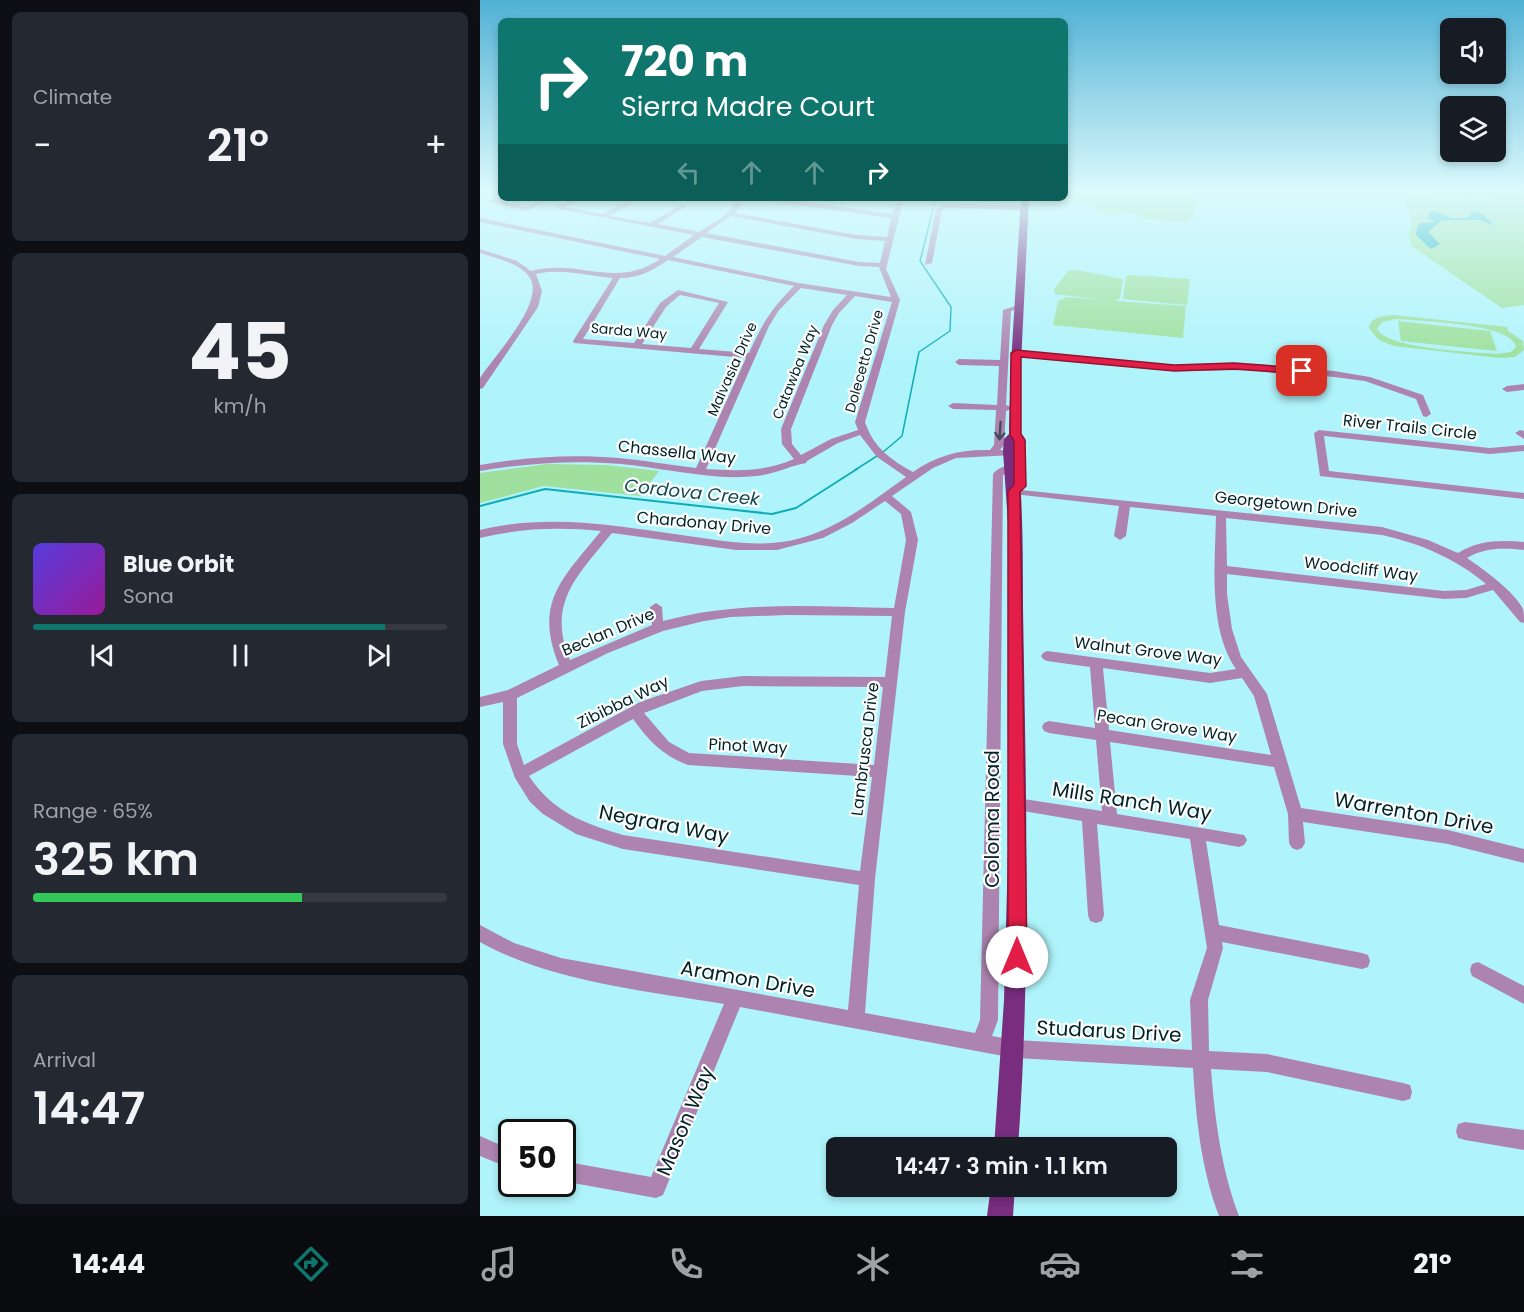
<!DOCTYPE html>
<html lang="en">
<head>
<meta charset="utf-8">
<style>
	body { margin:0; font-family:Poppins,sans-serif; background:#242831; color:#f1f3f6; height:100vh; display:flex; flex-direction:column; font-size:22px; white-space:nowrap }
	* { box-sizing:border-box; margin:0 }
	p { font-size:20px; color:#9ea1a6 }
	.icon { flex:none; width:33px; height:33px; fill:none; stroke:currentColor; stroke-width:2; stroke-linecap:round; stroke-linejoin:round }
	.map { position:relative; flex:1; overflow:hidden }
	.sheet { display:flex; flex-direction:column; gap:12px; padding:12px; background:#0d0f14; width:480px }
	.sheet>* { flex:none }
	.hud { position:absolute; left:18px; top:18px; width:570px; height:183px; border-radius:9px; box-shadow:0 3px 9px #0003; background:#0f766e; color:#fff; overflow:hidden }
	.buttons { position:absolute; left:960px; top:18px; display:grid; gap:12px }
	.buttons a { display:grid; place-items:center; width:66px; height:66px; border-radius:9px; background:#171b24; box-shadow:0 3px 9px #0003; font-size:30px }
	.speed { position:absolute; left:18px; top:1119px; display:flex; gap:12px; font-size:30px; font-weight:700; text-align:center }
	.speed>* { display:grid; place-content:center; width:78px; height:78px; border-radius:50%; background:#171b24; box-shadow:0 3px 9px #0003; line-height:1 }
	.speed .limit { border:3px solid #111; border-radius:9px; background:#fff; color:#111 }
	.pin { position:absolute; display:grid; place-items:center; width:51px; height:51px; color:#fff; margin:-26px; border-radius:12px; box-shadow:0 3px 9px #0006 }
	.me { position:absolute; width:66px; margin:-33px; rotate:0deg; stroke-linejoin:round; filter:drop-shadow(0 0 4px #0008) }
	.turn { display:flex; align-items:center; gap:21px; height:126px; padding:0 24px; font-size:27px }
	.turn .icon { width:78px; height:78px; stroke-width:2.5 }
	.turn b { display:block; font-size:42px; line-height:51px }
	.lanes { display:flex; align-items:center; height:57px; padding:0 24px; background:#0003; justify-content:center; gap:30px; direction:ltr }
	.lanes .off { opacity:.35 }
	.big { font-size:45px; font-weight:600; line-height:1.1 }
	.sheet .widget { flex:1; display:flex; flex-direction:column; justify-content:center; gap:9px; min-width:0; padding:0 21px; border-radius:9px; background:#242831 }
	.sheet .dial { align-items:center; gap:0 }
	.dial b { font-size:78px; line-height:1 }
	.song { display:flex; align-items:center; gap:18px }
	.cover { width:72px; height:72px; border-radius:9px; background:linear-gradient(135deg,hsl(250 70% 55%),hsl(300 70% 35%)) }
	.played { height:6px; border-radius:3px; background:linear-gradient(90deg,#0f766e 85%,#363941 85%) }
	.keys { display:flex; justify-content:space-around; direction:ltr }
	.heat { display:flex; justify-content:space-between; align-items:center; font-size:33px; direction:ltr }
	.charge { height:9px; border-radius:4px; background:linear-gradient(90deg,#34c759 65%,#363941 0) }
	.trip { position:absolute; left:346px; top:1137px; width:351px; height:60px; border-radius:9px; background:#171b24; box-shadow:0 3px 9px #0003; font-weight:600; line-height:60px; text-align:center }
	.dock { display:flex; height:96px; justify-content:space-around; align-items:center; background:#090b0e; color:#9ea1a6 }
	.dock .icon { width:42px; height:42px }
	.dock .selected { color:#0f766e }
	.dock b { font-size:27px; color:#f1f3f6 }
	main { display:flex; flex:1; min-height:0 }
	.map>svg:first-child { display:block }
</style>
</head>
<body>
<main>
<section class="sheet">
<div class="widget"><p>Climate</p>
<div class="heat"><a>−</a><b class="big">21°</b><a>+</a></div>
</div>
<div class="widget dial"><b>45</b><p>km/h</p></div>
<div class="widget">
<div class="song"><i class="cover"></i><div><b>Blue Orbit</b><p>Sona</p></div></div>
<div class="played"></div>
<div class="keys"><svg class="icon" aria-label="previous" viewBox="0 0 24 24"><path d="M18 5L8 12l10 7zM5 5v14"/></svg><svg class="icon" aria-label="pause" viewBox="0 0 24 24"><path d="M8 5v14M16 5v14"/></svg><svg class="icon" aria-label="next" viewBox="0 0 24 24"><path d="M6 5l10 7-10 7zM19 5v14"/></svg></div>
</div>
<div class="widget"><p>Range · 65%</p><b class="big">325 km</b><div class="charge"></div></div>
<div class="widget"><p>Arrival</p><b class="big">14:47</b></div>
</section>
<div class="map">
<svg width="1044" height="1216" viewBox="0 0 1044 1216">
	<rect width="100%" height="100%" fill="#b0f4fb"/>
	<path fill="#9fe09e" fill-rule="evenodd" d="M585,190L717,191L714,219H709V223L665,219L648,211L630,216C603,202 594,197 564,206L563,200L559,198H585Z
		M924,190L971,193L970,190H1044V305L1022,308L931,246L928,234L932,225Z
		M596,270L643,279L640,298L635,301L706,306L703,338L573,325L578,301L587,297L624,300L575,294L574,289L588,271Z
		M651,275L710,279L707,305L643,299L646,276Z
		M914,315L1027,327L1028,331L1043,341L1044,350L1035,357L1020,358L914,346L899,340L889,328C891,316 904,316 914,315ZM916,319C938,321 1033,323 1036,347L1031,352L1017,354C994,352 907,349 897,329L902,322Z
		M918,321L1010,331L1017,351L921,341Z
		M67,464L126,465L179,471L160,496L64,486L0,503V473Z"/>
	<path fill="#0facb8" d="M954,211L972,218H986L993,211C1006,212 1009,225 1022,229L1000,220H969L961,221L948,232L960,244L951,249L936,235L937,227L941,223L956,222L948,218L949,213Z"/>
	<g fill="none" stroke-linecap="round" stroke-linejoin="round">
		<path stroke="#0facb8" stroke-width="1.5" d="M402,453L422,436L439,352L470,331L471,307L440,261L456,198
			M375,470L397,456"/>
		<path stroke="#0facb8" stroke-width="2" d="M0,506L65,489L292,514L316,508L377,469"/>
		<path fill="#ad84b0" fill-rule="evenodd" d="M942,190H965L1044,196V200L945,192Z
			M21,195V198H24L18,201L46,207L65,198H73L47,211L8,201Z
			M92,198H100L85,207L122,214L152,198H160L130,216L170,223L201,205H205V207L178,224L219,232C232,223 253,215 255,198H300L412,214L418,198H424L406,269L420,300L385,422C393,447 411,460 433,472C457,455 481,449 510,450L514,445L516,410L473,409L468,406L473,403L517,405L519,366L479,365L475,362L479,359L520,360L523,310L539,305L543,307L531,311L526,405L534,408L526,411L524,445L520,450L533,451V455L476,458L453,468L412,496L431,512L438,540L425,612L395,879L385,1013L495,1033L500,1020L513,474C519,467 529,463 536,470L535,472L523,475L518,1020L512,1036L534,1040L712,1050L710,1000L727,948L710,839L617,824L624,915L622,921L616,923L610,921L608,915L602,821L532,809L530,804L532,799L537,798L622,811L616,740L569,733L564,731L562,727L564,723L569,721L615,728L610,667L567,661L563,659L561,656L563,653L567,651L730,673L756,669C728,629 735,564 736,516L650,507L646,536L640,540L634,536L639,506L534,494L530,493L529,491L530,489L902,527L948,540L978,553C999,540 1020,540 1044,542V550C1024,548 1005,547 987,558C1003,569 1035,592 1043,609C1044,613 1044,619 1044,623L1040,622L1013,590L986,598L964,599L747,574V594L752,629L761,657L787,694L821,808L968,830L1044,849V863L968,844L823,822L825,843L822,848L817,850L812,848L809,843L808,814L794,767L630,742L637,814L764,835L767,840L764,845L759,847L726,841L739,925L882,953L888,955L890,961L888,967L882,969L742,942L743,948L728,1000L729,1051L787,1054L923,1083L930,1085L932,1092L930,1099L923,1101L787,1072L731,1069C735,1120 741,1168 759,1216H739C721,1168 716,1119 713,1068L534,1058L260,1007L183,1195L176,1198L82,1181V1161L171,1177L244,1004C163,990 72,982 0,942V925L34,943L81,958L368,1010L379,885L143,849L96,834L63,814L50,802L35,778L23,744V702L0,707V697L28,690L79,665C53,602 83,578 121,531C80,527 40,528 0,538V530C69,513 138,526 208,536C245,541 283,549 321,538C360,527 394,500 426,477L397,457L380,435L358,443L327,461L326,463C309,466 295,474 277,476C232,481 186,468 141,464C94,460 47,463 0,471V465C46,457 92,454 138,458C164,460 190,465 216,468L266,358L94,343L93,341L133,278C106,276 82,268 56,274L62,291L58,307L3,388L0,389V378C14,356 65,303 50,278C41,263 15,258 0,253V249L37,261L51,271C100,258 135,290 180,259L0,222V218L185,256L214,235L75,208ZM278,200L411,218L407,237L376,235L255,213L260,207L261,201ZM251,216L376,239L405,241L400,263L379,262L226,233ZM222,237L379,266L399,267L411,297L319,283L193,257ZM188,260L314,286C291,309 282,324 269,353L219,349L248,302L198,290L180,303L154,343L103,339L140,278C159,278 172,271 188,260ZM321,288L367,295L353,310L344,325L301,429L302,444L314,459C285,472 257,471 226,469L289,326L299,310ZM200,295L239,303L211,348L162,344L186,307ZM375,296L412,302L375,422L378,430L351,439L321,455L312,444L311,429L352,325L359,313ZM405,501L421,514L426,540L414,608C337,607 258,600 183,621L182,607L176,603L170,607L172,625L90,660C66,603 98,575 132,533L256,550H297L343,538L372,523ZM746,518L902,535C941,544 975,558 1006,584L986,590L964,591L747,566ZM307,615L412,616L405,677L263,676L221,681L160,702L44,765L37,744V698L128,653L183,631L224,621L251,617ZM623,668L730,683L762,678L774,696L791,755L629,730ZM263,686L403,687L394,765L209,753L189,742L164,713L222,691ZM153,719C168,740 183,756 208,765L392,777L380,871L143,835C103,823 73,812 49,776Z
			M467,204L544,206L547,208L544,210L468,208L462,210L452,263L445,265L456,209Z
			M536,350L694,365L773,364L854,371L890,377L943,395L951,414L946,417L943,416L936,399L885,381L854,377L773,370L694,371L533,355L532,353Z
			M1044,384V390L1027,392L1022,389L1027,386Z
			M839,430L1010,448L1044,445V451L1010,454L844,436L849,471L1044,493V499L840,476L834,433Z
			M1040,430L1044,431V439L1035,433Z
			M998,962L1044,986V1004L992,976L990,970L992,964Z
			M985,1122L1044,1130V1150L985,1140L978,1138L976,1131L978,1124Z
			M0,1136L32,1150V1169L0,1156Z"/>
		<path fill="#782d7f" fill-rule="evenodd" d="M541,198H549L541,364V435L546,443L544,446H536C535,465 540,478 541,495C543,533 543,570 543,608C546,788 551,968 538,1148H514L524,1000L528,852V524L523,451L524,439L529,434L531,364Z
			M511,1186H535L533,1216H507Z"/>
	</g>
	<defs><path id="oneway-shaft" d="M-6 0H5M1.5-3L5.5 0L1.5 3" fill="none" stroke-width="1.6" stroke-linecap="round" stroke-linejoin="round" transform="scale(1.5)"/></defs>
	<use stroke="#454a5d" href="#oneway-shaft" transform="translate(520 431) rotate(94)"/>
	<linearGradient id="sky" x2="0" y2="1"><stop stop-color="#51b1d5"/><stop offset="0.53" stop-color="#dbfafd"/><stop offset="1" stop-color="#dbfafd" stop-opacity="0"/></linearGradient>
	<rect width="1044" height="360" fill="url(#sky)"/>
	<path fill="#e11d48" stroke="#92132f" stroke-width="1.5" d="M536,350L694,365L754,363L822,368L827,371L822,374L754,369L694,371L541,357V434L545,440L546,486L540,492L547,957L544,963L537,966L531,963L528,957V491L534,485V441L530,435L531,353Z"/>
	<g text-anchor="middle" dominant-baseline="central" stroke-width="4.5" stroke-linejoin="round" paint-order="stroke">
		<g font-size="14" fill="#002326" stroke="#fff">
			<text transform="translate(149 331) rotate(5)">Sarda Way</text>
			<text transform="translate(384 361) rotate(-74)">Dolecetto Drive</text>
			<text transform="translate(252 369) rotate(-66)">Malvasia Drive</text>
			<text transform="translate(315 372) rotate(-68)">Catawba Way</text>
		</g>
		<g font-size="16" fill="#002326" stroke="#fff">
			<text transform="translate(930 427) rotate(6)">River Trails Circle</text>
			<text transform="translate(197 452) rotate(6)">Chassella Way</text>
			<text transform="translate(806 504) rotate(6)">Georgetown Drive</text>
			<text transform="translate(224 523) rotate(5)">Chardonay Drive</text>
			<text transform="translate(881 569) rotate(7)">Woodcliff Way</text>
			<text transform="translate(128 632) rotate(-23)">Beclan Drive</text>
			<text transform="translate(668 651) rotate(7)">Walnut Grove Way</text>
			<text transform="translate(143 702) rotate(-26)">Zibibba Way</text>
			<text transform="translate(687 726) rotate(9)">Pecan Grove Way</text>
			<text transform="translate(268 746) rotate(3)">Pinot Way</text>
			<text transform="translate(385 749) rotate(-83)">Lambrusca Drive</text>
		</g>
		<g font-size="18" font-style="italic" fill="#124b51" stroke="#fff">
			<text transform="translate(212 492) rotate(6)">Cordova Creek</text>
		</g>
		<g font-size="20" fill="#002326" stroke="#fff">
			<text transform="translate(652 801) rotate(9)">Mills Ranch Way</text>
			<text transform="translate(934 813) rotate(10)">Warrenton Drive</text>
			<text transform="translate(512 819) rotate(-90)">Coloma Road</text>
			<text transform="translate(184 824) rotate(11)">Negrara Way</text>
			<text transform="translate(268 979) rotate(10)">Aramon Drive</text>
			<text transform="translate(629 1031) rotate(3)">Studarus Drive</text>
			<text transform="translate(205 1121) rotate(-67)">Mason Way</text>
		</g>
	</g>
</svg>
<div class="buttons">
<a><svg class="icon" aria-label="sound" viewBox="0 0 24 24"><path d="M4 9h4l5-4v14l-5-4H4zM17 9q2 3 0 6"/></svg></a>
<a><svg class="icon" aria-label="layers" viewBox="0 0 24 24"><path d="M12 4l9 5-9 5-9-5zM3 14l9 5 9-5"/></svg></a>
</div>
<div class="speed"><div class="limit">50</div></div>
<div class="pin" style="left:822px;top:371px;background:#d93025"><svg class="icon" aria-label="arrive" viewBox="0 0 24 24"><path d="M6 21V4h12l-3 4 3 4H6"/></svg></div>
<svg class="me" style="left:537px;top:957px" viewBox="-20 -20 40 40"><circle r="19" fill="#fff"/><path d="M0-13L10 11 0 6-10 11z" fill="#e11d48"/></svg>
<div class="trip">14:47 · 3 min · 1.1 km</div>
<div class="hud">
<div class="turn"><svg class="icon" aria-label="right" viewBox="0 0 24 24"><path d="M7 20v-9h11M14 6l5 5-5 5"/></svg><div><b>720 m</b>Sierra Madre Court</div></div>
<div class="lanes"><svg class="icon off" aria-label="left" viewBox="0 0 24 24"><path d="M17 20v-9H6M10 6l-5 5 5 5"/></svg><svg class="icon off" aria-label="ahead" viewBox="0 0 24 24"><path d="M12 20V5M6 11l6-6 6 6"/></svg><svg class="icon off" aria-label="ahead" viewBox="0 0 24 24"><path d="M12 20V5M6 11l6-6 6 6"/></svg><svg class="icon" aria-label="right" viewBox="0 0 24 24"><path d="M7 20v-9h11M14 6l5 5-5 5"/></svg></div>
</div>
</div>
</main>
<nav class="dock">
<b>14:44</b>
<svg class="icon selected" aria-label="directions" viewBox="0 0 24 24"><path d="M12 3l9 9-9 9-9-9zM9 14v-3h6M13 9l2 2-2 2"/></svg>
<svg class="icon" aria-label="music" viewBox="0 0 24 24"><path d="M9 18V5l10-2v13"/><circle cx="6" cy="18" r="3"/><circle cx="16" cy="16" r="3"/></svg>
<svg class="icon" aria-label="phone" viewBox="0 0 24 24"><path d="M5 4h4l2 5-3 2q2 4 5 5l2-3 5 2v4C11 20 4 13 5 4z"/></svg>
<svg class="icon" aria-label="climate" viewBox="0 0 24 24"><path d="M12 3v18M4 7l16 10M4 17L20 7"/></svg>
<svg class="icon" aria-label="car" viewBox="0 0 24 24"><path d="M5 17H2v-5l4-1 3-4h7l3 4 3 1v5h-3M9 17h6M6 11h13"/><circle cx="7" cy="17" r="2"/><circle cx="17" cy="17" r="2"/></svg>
<svg class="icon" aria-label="filters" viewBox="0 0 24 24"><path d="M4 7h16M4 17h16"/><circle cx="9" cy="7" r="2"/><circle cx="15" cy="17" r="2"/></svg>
<b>21°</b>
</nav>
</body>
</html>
